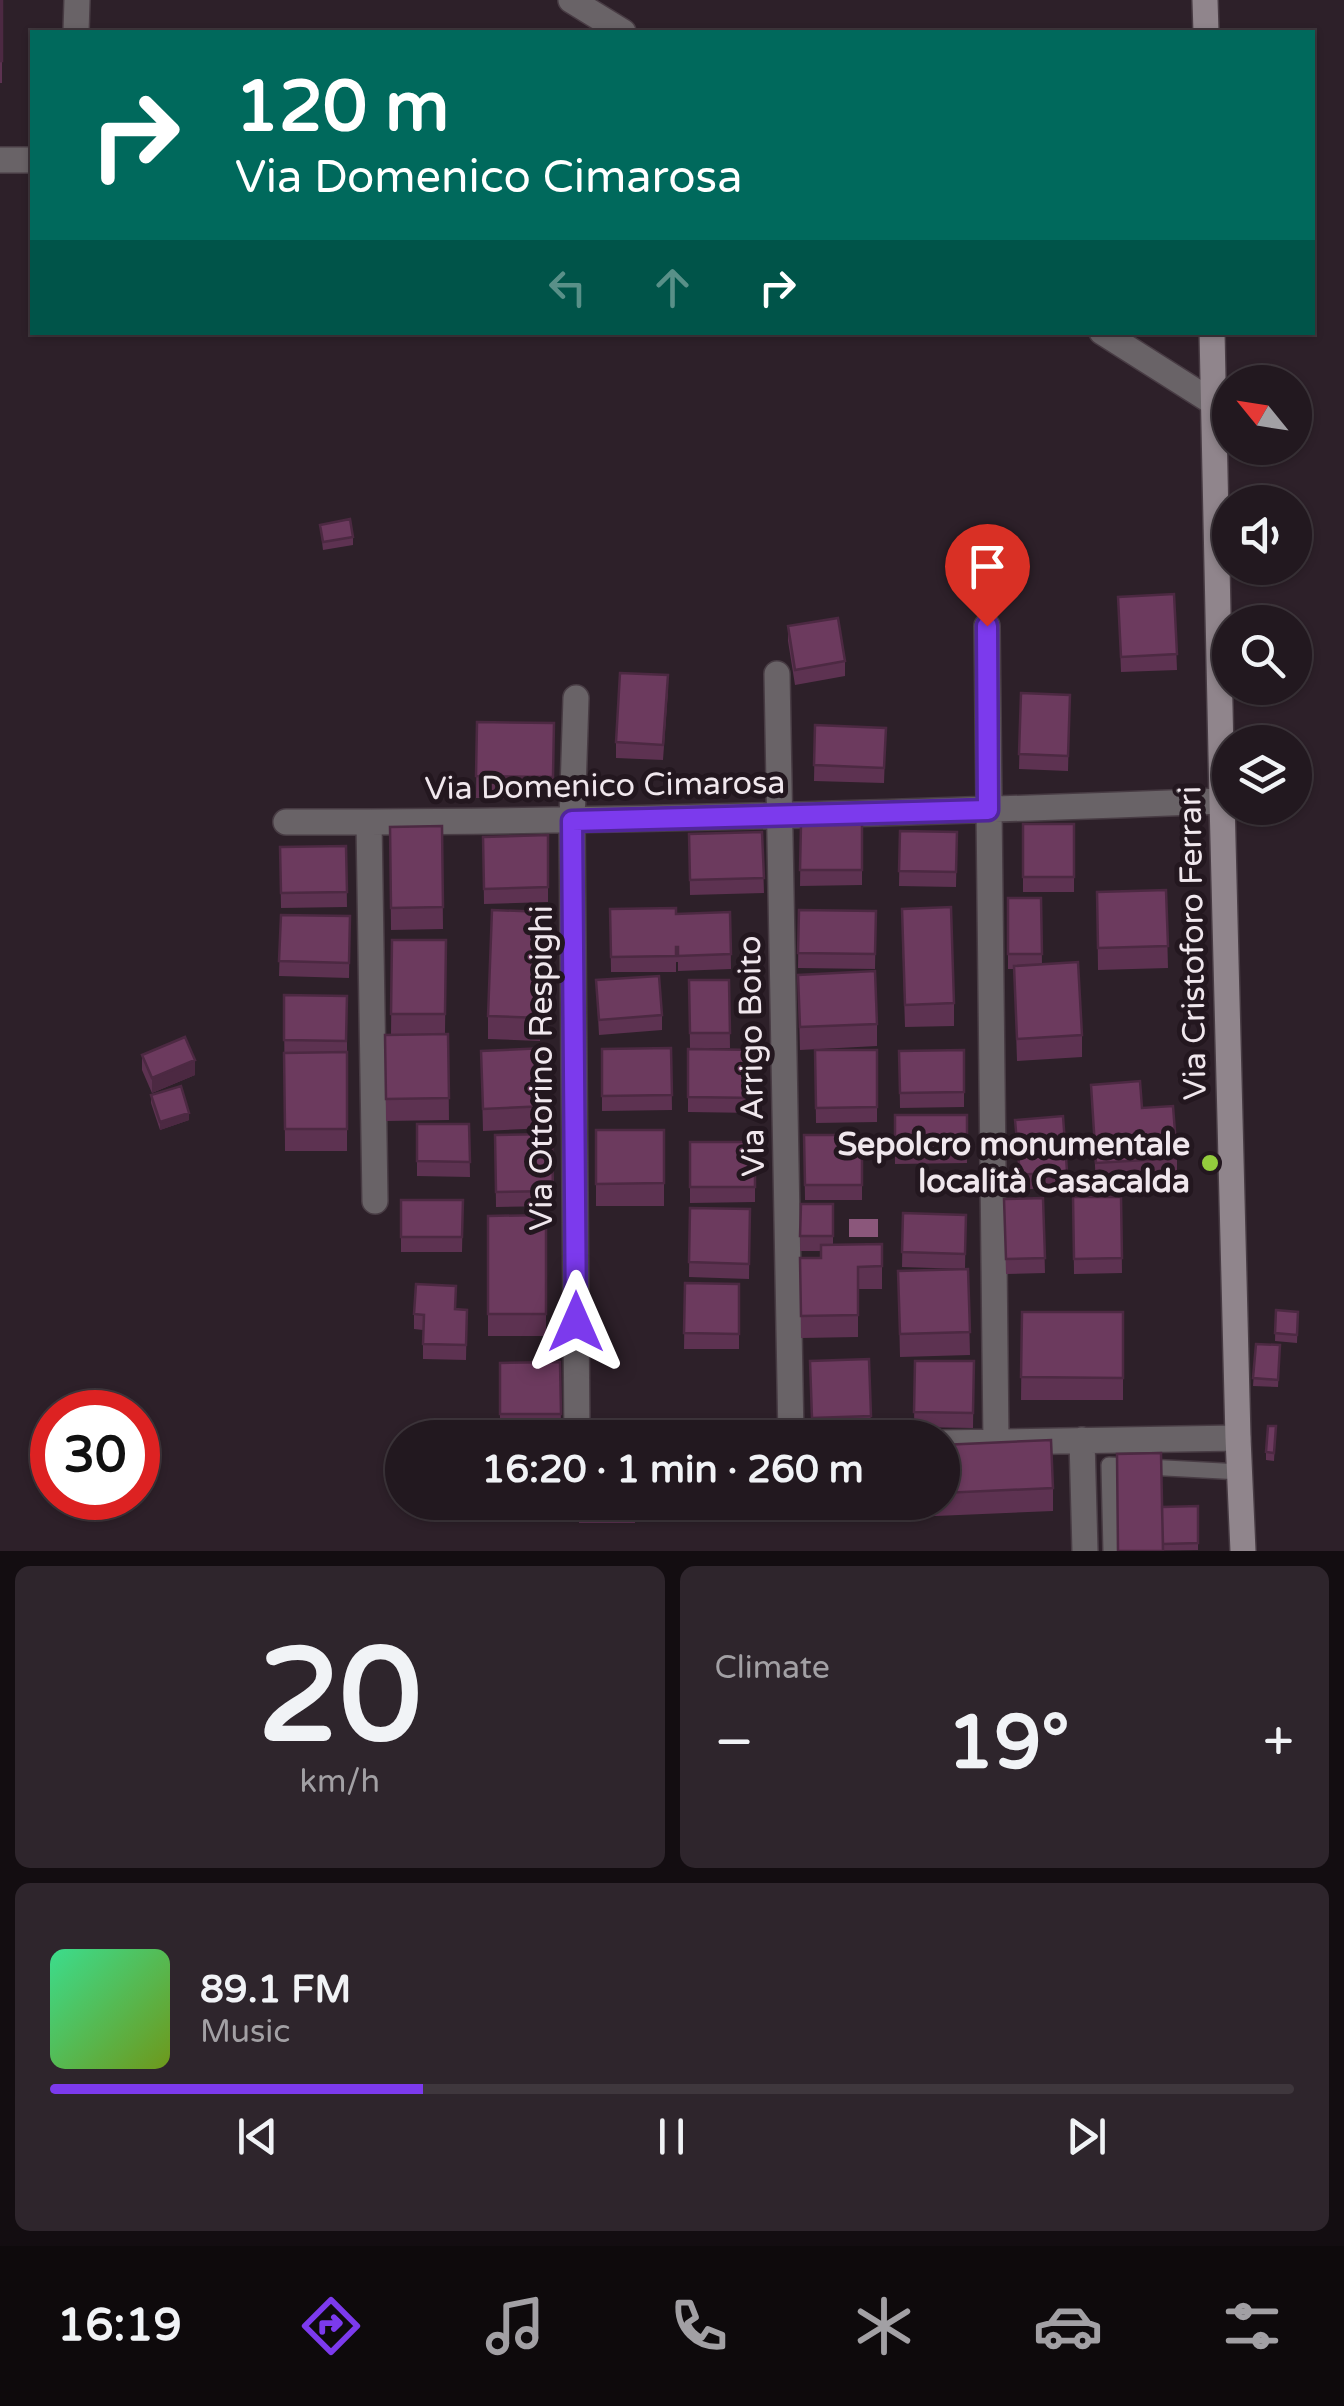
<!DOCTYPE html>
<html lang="en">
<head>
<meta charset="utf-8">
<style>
	body { margin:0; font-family:"Varela Round",sans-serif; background:#2e252c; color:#f1f3f6; height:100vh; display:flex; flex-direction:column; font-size:38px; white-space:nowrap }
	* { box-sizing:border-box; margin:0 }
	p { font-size:32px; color:#a2a0a4 }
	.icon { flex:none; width:55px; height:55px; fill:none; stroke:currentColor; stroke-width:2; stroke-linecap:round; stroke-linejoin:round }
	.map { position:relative; height:1551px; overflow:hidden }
	.sheet { display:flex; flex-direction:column; gap:15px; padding:15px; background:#130d11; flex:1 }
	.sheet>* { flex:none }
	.hud { position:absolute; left:30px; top:30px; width:1285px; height:305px; border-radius:0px; box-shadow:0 2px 8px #0004,0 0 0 2px #3f373d; background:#00695c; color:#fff; overflow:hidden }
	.needle { width:65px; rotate:300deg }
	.controls { position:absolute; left:1212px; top:365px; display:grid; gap:20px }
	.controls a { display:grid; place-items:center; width:100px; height:100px; border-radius:50%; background:#22181f; box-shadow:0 2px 8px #0004,0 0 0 2px #3f373d; font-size:50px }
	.speed { position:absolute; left:30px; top:1390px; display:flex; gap:20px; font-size:50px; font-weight:700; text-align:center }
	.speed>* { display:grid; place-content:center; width:130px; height:130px; border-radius:50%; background:#22181f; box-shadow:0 2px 8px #0004,0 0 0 2px #3f373d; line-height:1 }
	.speed .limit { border:15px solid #d22; background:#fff; color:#111 }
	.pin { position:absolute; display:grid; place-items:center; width:85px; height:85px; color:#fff; margin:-102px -42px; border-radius:50% 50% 50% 0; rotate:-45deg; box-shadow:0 0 10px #0007 }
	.pin .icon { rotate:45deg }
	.me { position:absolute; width:110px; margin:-55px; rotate:0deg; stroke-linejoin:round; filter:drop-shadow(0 0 8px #0008) }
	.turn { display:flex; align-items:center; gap:35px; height:210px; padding:0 40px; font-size:45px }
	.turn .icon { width:130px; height:130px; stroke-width:2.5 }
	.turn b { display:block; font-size:70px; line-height:85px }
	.lanes { display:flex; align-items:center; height:95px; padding:0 40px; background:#0003; justify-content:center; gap:50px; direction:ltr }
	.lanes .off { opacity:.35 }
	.big { font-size:75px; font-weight:800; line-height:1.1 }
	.sheet .tile { flex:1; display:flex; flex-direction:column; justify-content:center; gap:15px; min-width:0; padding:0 35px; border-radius:15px; background:#2e252c }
	.sheet .dial { align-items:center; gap:0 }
	.dial b { font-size:130px; line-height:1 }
	.song { display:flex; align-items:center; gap:30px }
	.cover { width:120px; height:120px; border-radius:15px; background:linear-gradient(135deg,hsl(150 70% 55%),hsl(80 70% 35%)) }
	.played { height:10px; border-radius:5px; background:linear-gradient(90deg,#7c3aed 30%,#3f373d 30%) }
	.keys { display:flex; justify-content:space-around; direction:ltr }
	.heat { display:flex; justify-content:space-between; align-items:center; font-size:55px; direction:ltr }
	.sheet .tiles { flex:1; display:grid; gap:15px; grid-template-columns:1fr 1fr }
	.tile:last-child { grid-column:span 2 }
	.trip { position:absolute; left:385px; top:1420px; width:575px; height:100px; border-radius:50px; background:#22181f; box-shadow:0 2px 8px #0004,0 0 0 2px #3f373d; font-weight:800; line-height:100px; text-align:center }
	.tabs { display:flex; height:160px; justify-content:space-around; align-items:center; background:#0e0a0c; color:#a2a0a4 }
	.tabs .icon { width:70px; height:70px }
	.tabs .on { color:#7c3aed }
	.tabs b { font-size:45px; color:#f1f3f6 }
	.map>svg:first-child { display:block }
</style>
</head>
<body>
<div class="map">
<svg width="1344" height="1551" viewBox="0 0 1344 1551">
	<rect width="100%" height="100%" fill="#2d2029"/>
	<path fill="#8b577b" d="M849,1219H878V1237H849Z"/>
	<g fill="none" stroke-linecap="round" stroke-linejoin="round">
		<g stroke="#483c44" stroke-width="18">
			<path id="lane" d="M1111,1551L1109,1465L1241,1472"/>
		</g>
		<g stroke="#483c44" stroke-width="28">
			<path id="street" d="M571,0L623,32
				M76,32L77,0
				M0,160H32
				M1102,332L1214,403
				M987,626L996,1442
				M777,674L791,1438
				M576,698L572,821L577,1438
				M286,822H369
				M375,1201L369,822C653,821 937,812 1222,801
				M1082,1440L1085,1551
				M942,1443L1238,1438"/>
		</g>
		<g stroke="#483c44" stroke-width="28">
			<path id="secondary" d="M1205,0L1206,32
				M1212,332L1222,801L1238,1438L1243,1551"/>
		</g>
		<use href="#lane" stroke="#696367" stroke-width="15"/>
		<use href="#street" stroke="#696367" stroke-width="25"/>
		<use href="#secondary" stroke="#90858c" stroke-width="25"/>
	</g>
	<path fill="#5d3251" d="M0,0H2V83H0Z
		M320,525L353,537V545L323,550Z
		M1174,594L1177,670L1121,672L1118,597Z
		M788,626L845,661V676L795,685L788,641Z
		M668,690L663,760L616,758V742Z
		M1021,693L1070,695L1068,771L1019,769Z
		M477,722L554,723L553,799L476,798Z
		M815,725L886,728L884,783L814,781Z
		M801,824H862V885L800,886Z
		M1023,824H1074V892H1023Z
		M442,826L443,929L391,930L390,827Z
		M900,831L957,832L956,887L899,886Z
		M762,832L764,893L690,895L689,834Z
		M548,835V902L484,904L483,837Z
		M346,846L347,907L281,908L280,847Z
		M1166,890L1168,968L1098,970L1097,892Z
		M1008,898H1041L1042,965L1082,1035V1057L1017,1061L1014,969H1008Z
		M610,909L676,914L730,912L731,969L678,971V962H676V972H611Z
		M799,910L876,911L875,969L798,968Z
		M281,915L350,916L349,978L279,976Z
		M902,931L954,1003V1026L905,1027Z
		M544,935L540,1041L488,1039V1016Z
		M392,940H446L445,1034H448L449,1120L386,1121L385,1035H391Z
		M798,975L877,1024V1046L800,1050Z
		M596,980L662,1015V1030L599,1035Z
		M689,980H729L730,1048H690Z
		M284,995L347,996V1151H285Z
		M671,1048L672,1110L602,1111V1049Z
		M688,1049L759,1050L758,1113L688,1112Z
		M815,1050H877V1122L816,1123Z
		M964,1050V1107L900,1108L899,1051Z
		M481,1051L547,1106V1128L483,1131Z
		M142,1055L195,1075L152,1093L142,1070Z
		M1091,1085L1142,1108L1177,1158V1180L1096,1186Z
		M151,1095L189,1120L160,1130L151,1103Z
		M895,1115H967V1163L895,1164Z
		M1015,1120L1067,1171V1186L1020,1190Z
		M417,1124H469L470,1177L417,1176Z
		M596,1130H664V1206H596Z
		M552,1134L553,1206L496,1207L495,1135Z
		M804,1135H862V1200H805Z
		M690,1142H755V1202L690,1203Z
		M1073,1197H1121L1122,1273L1074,1274Z
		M1043,1198L1045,1273L1006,1274L1004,1199Z
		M401,1200H463L462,1252H401Z
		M801,1204H833V1245L882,1244V1289H858V1337L801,1338L800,1258H821V1251H800Z
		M690,1208L750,1209L749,1279L689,1277Z
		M903,1213L966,1215L965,1269L902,1267Z
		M546,1215V1336H488V1216Z
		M968,1269L970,1355L900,1357L898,1271Z
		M685,1283L739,1284V1349H684Z
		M467,1310L466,1360L423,1359V1330L414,1329V1314Z
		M1276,1310L1298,1312L1297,1343L1275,1341Z
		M1022,1312H1123V1400H1021Z
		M1256,1344L1280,1345L1278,1387L1253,1386Z
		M869,1359L871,1431L812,1433L810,1361Z
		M915,1361H974L973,1428L914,1427Z
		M560,1362L561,1429L500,1430V1363Z
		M1276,1426L1274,1461L1266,1460V1452Z
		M942,1445L1053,1488V1511L912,1517V1502H942Z
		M579,1502H635V1523H579Z
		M727,1502H807V1518L727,1519Z
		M826,1502H866V1519L827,1520Z
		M1198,1506V1550L1118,1551L1162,1507Z"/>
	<path fill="#4c2942" d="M195,1060V1075L152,1093V1078Z
		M189,1113V1120L160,1130V1122Z"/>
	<path fill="#6c3a5e" stroke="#4c2942" stroke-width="2.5" d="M0,0H2V61H0Z
		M350,519L353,537L323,542L320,525Z
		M1174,594L1177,654L1121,657L1118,597Z
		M838,618L845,661L795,670L788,626Z
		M620,673L668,675L663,745L616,742Z
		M1021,693L1070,695L1068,756L1019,754Z
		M477,722L554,723L553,777L476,776Z
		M815,725L886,728L884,768L814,765Z
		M801,824H862V870H800Z
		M1023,824H1074V877H1023Z
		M442,826L443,907L391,908L390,827Z
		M900,831L957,832L956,872L899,871Z
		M762,832L764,878L690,880L689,834Z
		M548,835V887L484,889L483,837Z
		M346,846L347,892L281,893L280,847Z
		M1166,890L1168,946L1098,948L1097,892Z
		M1008,898H1041L1042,954H1008Z
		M951,907L954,1003L905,1005L902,909Z
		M676,908V914L730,912L731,954L678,956V947H676V956L611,957L610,909Z
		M492,910L544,912L540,1018L488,1016Z
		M799,910L876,911L875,954L798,953Z
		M281,915L350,916L349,963L279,961Z
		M392,940H446L445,1014H391Z
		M1078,962L1082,1035L1017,1039L1014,966Z
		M875,971L877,1024L800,1027L798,975Z
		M659,976L662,1015L599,1020L596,980Z
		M689,980H729L730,1033H690Z
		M284,995L347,996L346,1041L284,1040Z
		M448,1034L449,1098L386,1099L385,1035Z
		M185,1037L195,1060L152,1078L142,1055Z
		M545,1048L547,1106L483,1109L481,1051Z
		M671,1048L672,1095L602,1096V1049Z
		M688,1049L759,1050L758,1098L688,1097Z
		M815,1050H877V1107L816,1108Z
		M964,1050V1092L900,1093L899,1051Z
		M347,1052V1129H285L284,1053Z
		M1140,1081L1142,1108L1173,1106L1177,1158L1096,1163L1091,1085Z
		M181,1086L189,1113L160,1122L151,1095Z
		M895,1115H967V1148L895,1149Z
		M1063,1116L1067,1171L1020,1175L1015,1120Z
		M417,1124H469L470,1162L417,1161Z
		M596,1130H664V1183L596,1184Z
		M552,1134L553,1191L496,1192L495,1135Z
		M804,1135H862V1185H805Z
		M690,1142H755V1187H690Z
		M1073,1197H1121L1122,1258L1074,1259Z
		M1043,1198L1045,1258L1006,1259L1004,1199Z
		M401,1200H463L462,1237H401Z
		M801,1204H833V1236H800Z
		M690,1208L750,1209L749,1264L689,1262Z
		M903,1213L966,1215L965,1254L902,1252Z
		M546,1215V1314H488V1216Z
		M882,1244V1266L858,1267V1315L801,1316L800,1258H821V1245Z
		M968,1269L970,1332L900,1334L898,1271Z
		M685,1283L739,1284V1334L684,1333Z
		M416,1284L456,1286L455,1309L467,1310L466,1345L423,1344L424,1315L414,1314Z
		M1276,1310L1298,1312L1297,1335L1275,1333Z
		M1022,1312H1123V1378L1021,1377Z
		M1256,1344L1280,1345L1278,1380L1253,1378Z
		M869,1359L871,1416L812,1418L810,1361Z
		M915,1361H974L973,1413L914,1412Z
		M560,1362L561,1414H500V1363Z
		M1268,1426H1276L1274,1453L1266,1452Z
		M1051,1440L1053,1488L942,1493V1445Z
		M1161,1453L1163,1551H1118L1117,1454Z
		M579,1502H635V1508H579Z
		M826,1502H866V1504L827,1505Z
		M1198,1506V1543L1163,1544L1162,1507Z"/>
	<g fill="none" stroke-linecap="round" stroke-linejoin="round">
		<g stroke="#51269a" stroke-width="25">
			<path id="route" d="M576,1322L572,821L988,810L987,626"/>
		</g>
		<use href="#route" stroke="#7c3aed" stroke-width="18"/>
	</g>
	<circle fill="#93cc3d" stroke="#23171f" stroke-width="4" cx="1210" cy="1163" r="10"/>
	<g text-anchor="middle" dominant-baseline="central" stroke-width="10" stroke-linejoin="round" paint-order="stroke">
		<g font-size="32" fill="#f0e7ed" stroke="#23171f">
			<text transform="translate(605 786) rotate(-1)">Via Domenico Cimarosa</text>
			<text transform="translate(1193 943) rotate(-91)">Via Cristoforo Ferrari</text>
			<text transform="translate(752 1056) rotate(-91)">Via Arrigo Boito</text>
			<text transform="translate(542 1068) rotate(-90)">Via Ottorino Respighi</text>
		</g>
		<g font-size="32" font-weight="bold" fill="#f0e7ed" stroke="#23171f" text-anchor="end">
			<text x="1190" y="1145">Sepolcro monumentale<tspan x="1190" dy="37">località Casacalda</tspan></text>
		</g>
	</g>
</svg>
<div class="controls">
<a><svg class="needle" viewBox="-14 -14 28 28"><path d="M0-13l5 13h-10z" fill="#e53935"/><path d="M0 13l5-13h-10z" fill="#a2a0a4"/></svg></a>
<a><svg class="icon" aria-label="sound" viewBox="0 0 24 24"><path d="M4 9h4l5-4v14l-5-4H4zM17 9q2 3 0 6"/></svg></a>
<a><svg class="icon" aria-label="search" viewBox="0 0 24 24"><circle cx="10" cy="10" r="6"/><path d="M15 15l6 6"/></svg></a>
<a><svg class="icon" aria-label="layers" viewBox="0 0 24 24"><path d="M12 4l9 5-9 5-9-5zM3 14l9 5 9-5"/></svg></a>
</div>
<div class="speed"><div class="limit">30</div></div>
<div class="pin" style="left:987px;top:626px;background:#d93025"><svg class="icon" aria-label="arrive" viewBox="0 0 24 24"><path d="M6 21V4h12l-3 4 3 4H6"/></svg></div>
<svg class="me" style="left:576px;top:1322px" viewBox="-20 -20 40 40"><path d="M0-17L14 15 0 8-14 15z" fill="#7c3aed" stroke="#fff" stroke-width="4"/></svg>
<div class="trip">16:20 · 1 min · 260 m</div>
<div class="hud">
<div class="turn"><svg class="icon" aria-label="right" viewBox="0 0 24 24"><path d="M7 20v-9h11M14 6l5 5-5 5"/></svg><div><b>120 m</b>Via Domenico Cimarosa</div></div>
<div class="lanes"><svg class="icon off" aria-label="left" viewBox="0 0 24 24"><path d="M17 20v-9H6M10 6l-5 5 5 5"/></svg><svg class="icon off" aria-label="ahead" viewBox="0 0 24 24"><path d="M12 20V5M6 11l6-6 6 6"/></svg><svg class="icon" aria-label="right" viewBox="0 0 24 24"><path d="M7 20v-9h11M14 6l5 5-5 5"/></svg></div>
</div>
</div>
<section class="sheet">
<div class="tiles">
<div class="tile dial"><b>20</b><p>km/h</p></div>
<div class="tile"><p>Climate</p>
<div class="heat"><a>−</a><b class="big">19°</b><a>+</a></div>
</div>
<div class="tile">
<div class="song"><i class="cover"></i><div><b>89.1 FM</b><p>Music</p></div></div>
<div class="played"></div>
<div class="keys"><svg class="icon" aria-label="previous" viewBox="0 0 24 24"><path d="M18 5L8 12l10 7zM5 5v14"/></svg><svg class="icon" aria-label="pause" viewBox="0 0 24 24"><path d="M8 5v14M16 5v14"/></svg><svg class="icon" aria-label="next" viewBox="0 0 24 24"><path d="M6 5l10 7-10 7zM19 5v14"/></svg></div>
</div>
</div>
</section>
<nav class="tabs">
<b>16:19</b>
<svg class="icon on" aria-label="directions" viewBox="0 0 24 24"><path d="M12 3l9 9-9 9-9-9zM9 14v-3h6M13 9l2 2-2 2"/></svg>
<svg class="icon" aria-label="music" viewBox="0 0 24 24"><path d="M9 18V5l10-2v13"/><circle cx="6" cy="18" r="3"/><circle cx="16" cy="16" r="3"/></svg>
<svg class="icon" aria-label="phone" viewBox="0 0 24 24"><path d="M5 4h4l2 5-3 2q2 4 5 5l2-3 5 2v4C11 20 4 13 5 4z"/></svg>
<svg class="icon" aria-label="climate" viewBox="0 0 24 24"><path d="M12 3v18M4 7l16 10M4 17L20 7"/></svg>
<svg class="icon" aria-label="car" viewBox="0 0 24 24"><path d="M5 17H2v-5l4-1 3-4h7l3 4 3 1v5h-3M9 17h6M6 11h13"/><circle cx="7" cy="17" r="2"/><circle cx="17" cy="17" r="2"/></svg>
<svg class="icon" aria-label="filters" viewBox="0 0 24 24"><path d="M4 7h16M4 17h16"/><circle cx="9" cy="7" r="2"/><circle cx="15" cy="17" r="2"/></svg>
</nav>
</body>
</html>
